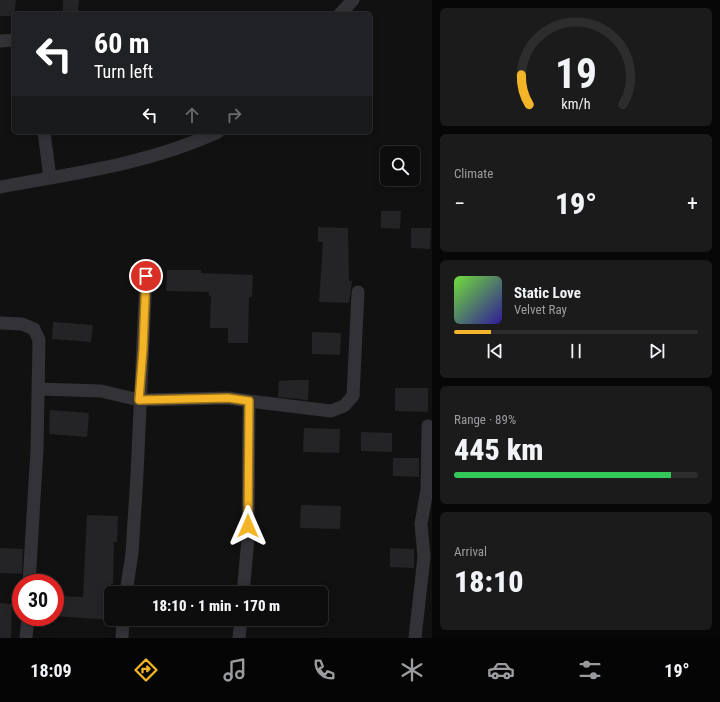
<!DOCTYPE html>
<html lang="en">
<head>
<meta charset="utf-8">
<style>
	body { margin:0; font-family:"Roboto Condensed",sans-serif; background:#1b1b1c; color:#f1f3f6; height:100vh; display:flex; flex-direction:column; font-size:15px; white-space:nowrap }
	* { box-sizing:border-box; margin:0 }
	p { font-size:13px; color:#9a9c9e }
	.icon { flex:none; width:22px; height:22px; fill:none; stroke:currentColor; stroke-width:2; stroke-linecap:round; stroke-linejoin:round }
	.map { position:relative; flex:1; overflow:hidden }
	.details { display:flex; flex-direction:column; gap:8px; padding:8px; background:#070708; width:288px }
	.details>* { flex:none }
	.hud { position:absolute; left:12px; top:12px; width:360px; height:122px; border-radius:6px; box-shadow:0 2px 10px #0003,0 0 0 1px #2d2d2e; background:#202124; color:#fff; overflow:hidden }
	.controls { position:absolute; left:380px; top:146px; display:grid; gap:8px }
	.controls a { display:grid; place-items:center; width:40px; height:40px; border-radius:6px; background:#0d0d0e; box-shadow:0 2px 10px #0003,0 0 0 1px #2d2d2e; font-size:20px }
	.speed { position:absolute; left:12px; top:574px; display:flex; gap:8px; font-size:20px; font-weight:700; text-align:center }
	.speed>* { display:grid; place-content:center; width:52px; height:52px; border-radius:50%; background:#0d0d0e; box-shadow:0 2px 10px #0003,0 0 0 1px #2d2d2e; line-height:1 }
	.speed .limit { border:6px solid #d22; background:#fff; color:#111 }
	.pin { position:absolute; display:grid; place-items:center; width:34px; height:34px; color:#fff; margin:-17px; border:2px solid #fff; border-radius:50%; box-shadow:0 1px 4px #0007 }
	.me { position:absolute; width:44px; margin:-22px; rotate:0deg; stroke-linejoin:round; filter:drop-shadow(0 0 3px #0008) }
	.turn { display:flex; align-items:center; gap:14px; height:84px; padding:0 16px; font-size:18px }
	.turn .icon { width:52px; height:52px; stroke-width:2.5 }
	.turn b { display:block; font-size:28px; line-height:34px }
	.lanes { display:flex; align-items:center; height:38px; padding:0 16px; background:#0003; justify-content:center; gap:20px; direction:ltr }
	.lanes .off { opacity:.35 }
	.big { font-size:30px; font-weight:800; line-height:1.1 }
	.details .widget { flex:1; display:flex; flex-direction:column; justify-content:center; gap:6px; min-width:0; padding:0 14px; border-radius:6px; background:#1b1b1c }
	.details .dial { align-items:center; gap:0 }
	.dial svg { height:104px; overflow:visible; fill:none; stroke:#2d2d2e; stroke-width:7; stroke-linecap:round; text-anchor:middle }
	.dial text { fill:#f1f3f6; stroke:none }
	.song { display:flex; align-items:center; gap:12px }
	.cover { width:48px; height:48px; border-radius:6px; background:linear-gradient(135deg,hsl(100 70% 55%),hsl(250 70% 35%)) }
	.played { height:4px; border-radius:2px; background:linear-gradient(90deg,#f4b427 15%,#2d2d2e 15%) }
	.keys { display:flex; justify-content:space-around; direction:ltr }
	.heat { display:flex; justify-content:space-between; align-items:center; font-size:22px; direction:ltr }
	.charge { height:6px; border-radius:3px; background:linear-gradient(90deg,#34c759 89%,#2d2d2e 0) }
	.trip { position:absolute; left:104px; top:586px; width:224px; height:40px; border-radius:6px; background:#0d0d0e; box-shadow:0 2px 10px #0003,0 0 0 1px #2d2d2e; font-weight:800; line-height:40px; text-align:center }
	.tabs { display:flex; height:64px; justify-content:space-around; align-items:center; background:#050506; color:#9a9c9e }
	.tabs .icon { width:28px; height:28px }
	.tabs .active { color:#f4b427 }
	.tabs b { font-size:18px; color:#f1f3f6 }
	main { display:flex; flex:1; min-height:0 }
	.map>svg:first-child { display:block }
</style>
</head>
<body>
<main>
<div class="map">
<svg width="432" height="638" viewBox="0 0 432 638">
	<rect width="100%" height="100%" fill="#111112"/>
	<path fill="#242426" d="M0,0H16L14,16H0Z
		M63,0H79L78,14H63Z
		M381,211H401L400,229L381,228Z
		M318,227L348,228L349,281H352L349,303L319,302L323,242H318Z
		M411,228H431L430,249L411,248Z
		M167,270H201V273L253,275L252,297H249L248,343H228V328H210L211,296H209V292L166,291Z
		M53,322L93,325L91,342L52,339Z
		M312,332L341,333L340,355L312,354Z
		M296,380H309L308,400L278,397L279,381Z
		M395,388H428V412L395,411Z
		M50,410L89,413L87,437L49,434Z
		M304,428L340,429L339,453L303,452Z
		M361,432L392,433V452L361,451Z
		M393,458H419V477L393,476Z
		M301,505L341,506L340,529L300,528Z
		M87,515L118,516L117,542H114L113,584H111V620L55,616V596L83,597Z
		M0,548L23,549L22,574L0,573Z
		M390,548L414,549V568L390,567Z
		M0,603L12,604L11,638H0Z"/>
	<g fill="none" stroke-linecap="round" stroke-linejoin="round">
		<path stroke="#323237" stroke-width="13" d="M340,14L353,0
			M0,41L14,40
			M44,132L50,178
			M0,187C75,173 148,164 218,132
			M0,323L22,324L34,329L39,340L37,449L29,583
			M39,389L101,391L139,400L228,398L249,401L248,539L243,593
			M249,401L331,411L344,406L353,396L358,292
			M126,593L132,553L137,475L146,276
			M26,638L28,617
			M122,638L123,619
			M239,638L241,619
			M415,638L424,557L421,524L427,490L428,426"/>
	</g>
	<g fill="none" stroke-linecap="round" stroke-linejoin="round">
		<g stroke="#9f7519" stroke-width="10">
			<path id="route" d="M146,276L143,349L139,400L228,398L249,401L248,526"/>
		</g>
		<use href="#route" stroke="#f4b427" stroke-width="7"/>
	</g>
</svg>
<div class="controls">
<a><svg class="icon" aria-label="search" viewBox="0 0 24 24"><circle cx="10" cy="10" r="6"/><path d="M15 15l6 6"/></svg></a>
</div>
<div class="speed"><div class="limit">30</div></div>
<div class="pin" style="left:146px;top:276px;background:#d93025"><svg class="icon" aria-label="arrive" viewBox="0 0 24 24"><path d="M6 21V4h12l-3 4 3 4H6"/></svg></div>
<svg class="me" style="left:248px;top:526px" viewBox="-20 -20 40 40"><path d="M0-17L14 15 0 8-14 15z" fill="#f4b427" stroke="#fff" stroke-width="4"/></svg>
<div class="trip">18:10 · 1 min · 170 m</div>
<div class="hud">
<div class="turn"><svg class="icon" aria-label="left" viewBox="0 0 24 24"><path d="M17 20v-9H6M10 6l-5 5 5 5"/></svg><div><b>60 m</b>Turn left</div></div>
<div class="lanes"><svg class="icon" aria-label="left" viewBox="0 0 24 24"><path d="M17 20v-9H6M10 6l-5 5 5 5"/></svg><svg class="icon off" aria-label="ahead" viewBox="0 0 24 24"><path d="M12 20V5M6 11l6-6 6 6"/></svg><svg class="icon off" aria-label="right" viewBox="0 0 24 24"><path d="M7 20v-9h11M14 6l5 5-5 5"/></svg></div>
</div>
</div>
<section class="details">
<div class="widget dial"><svg viewBox="0 0 100 80">
<path d="M14 69A42 42 0 1 1 86 69"/>
<path d="M14 69A42 42 0 0 1 8 46" stroke="#f4b427"/>
<text x="50" y="56" font-size="32" font-weight="700">19</text>
<text x="50" y="72" font-size="11">km/h</text>
</svg></div>
<div class="widget"><p>Climate</p>
<div class="heat"><a>−</a><b class="big">19°</b><a>+</a></div>
</div>
<div class="widget">
<div class="song"><i class="cover"></i><div><b>Static Love</b><p>Velvet Ray</p></div></div>
<div class="played"></div>
<div class="keys"><svg class="icon" aria-label="previous" viewBox="0 0 24 24"><path d="M18 5L8 12l10 7zM5 5v14"/></svg><svg class="icon" aria-label="pause" viewBox="0 0 24 24"><path d="M8 5v14M16 5v14"/></svg><svg class="icon" aria-label="next" viewBox="0 0 24 24"><path d="M6 5l10 7-10 7zM19 5v14"/></svg></div>
</div>
<div class="widget"><p>Range · 89%</p><b class="big">445 km</b><div class="charge"></div></div>
<div class="widget"><p>Arrival</p><b class="big">18:10</b></div>
</section>
</main>
<nav class="tabs">
<b>18:09</b>
<svg class="icon active" aria-label="directions" viewBox="0 0 24 24"><path d="M12 3l9 9-9 9-9-9zM9 14v-3h6M13 9l2 2-2 2"/></svg>
<svg class="icon" aria-label="music" viewBox="0 0 24 24"><path d="M9 18V5l10-2v13"/><circle cx="6" cy="18" r="3"/><circle cx="16" cy="16" r="3"/></svg>
<svg class="icon" aria-label="phone" viewBox="0 0 24 24"><path d="M5 4h4l2 5-3 2q2 4 5 5l2-3 5 2v4C11 20 4 13 5 4z"/></svg>
<svg class="icon" aria-label="climate" viewBox="0 0 24 24"><path d="M12 3v18M4 7l16 10M4 17L20 7"/></svg>
<svg class="icon" aria-label="car" viewBox="0 0 24 24"><path d="M5 17H2v-5l4-1 3-4h7l3 4 3 1v5h-3M9 17h6M6 11h13"/><circle cx="7" cy="17" r="2"/><circle cx="17" cy="17" r="2"/></svg>
<svg class="icon" aria-label="filters" viewBox="0 0 24 24"><path d="M4 7h16M4 17h16"/><circle cx="9" cy="7" r="2"/><circle cx="15" cy="17" r="2"/></svg>
<b>19°</b>
</nav>
</body>
</html>
